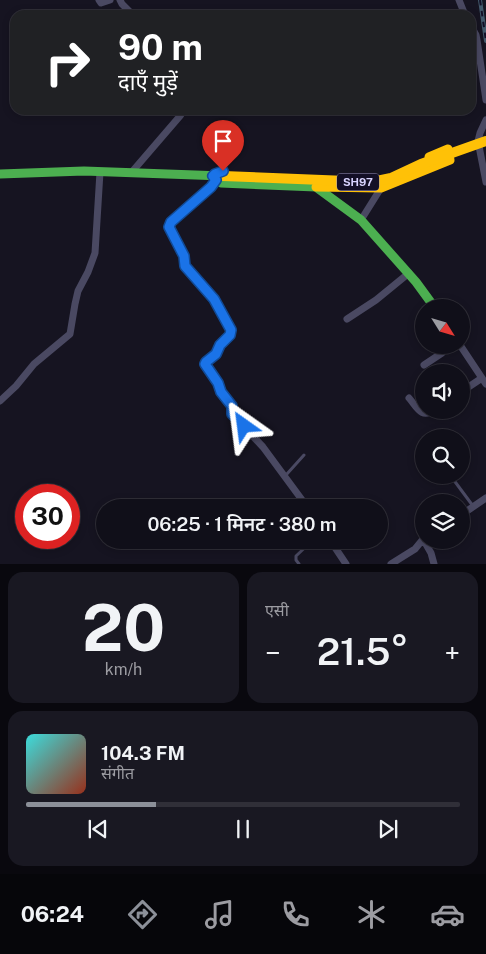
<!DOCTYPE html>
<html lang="hi">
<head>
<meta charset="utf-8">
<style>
	body { margin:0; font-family:"Public Sans","Noto Sans Devanagari",sans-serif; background:#191822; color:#f1f3f6; height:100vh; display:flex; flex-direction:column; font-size:19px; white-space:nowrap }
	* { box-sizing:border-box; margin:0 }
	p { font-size:16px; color:#9c9ca2 }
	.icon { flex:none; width:28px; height:28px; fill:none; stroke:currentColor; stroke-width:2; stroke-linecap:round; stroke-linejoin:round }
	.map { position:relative; height:564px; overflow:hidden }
	.side { display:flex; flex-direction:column; gap:8px; padding:8px; background:#09080e; flex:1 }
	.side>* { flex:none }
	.top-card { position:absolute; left:10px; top:10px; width:466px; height:105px; border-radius:15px; box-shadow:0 2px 8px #0003,0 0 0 1px #302f38; background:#202124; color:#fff; overflow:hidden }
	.needle { width:32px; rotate:127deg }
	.tools { position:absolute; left:415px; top:299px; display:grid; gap:10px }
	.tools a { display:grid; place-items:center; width:55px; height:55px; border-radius:50%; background:#100f19; box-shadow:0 2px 8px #0003,0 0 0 1px #302f38; font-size:25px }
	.speed { position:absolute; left:15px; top:484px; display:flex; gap:10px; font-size:25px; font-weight:700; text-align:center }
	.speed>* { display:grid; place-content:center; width:65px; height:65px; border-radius:50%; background:#100f19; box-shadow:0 2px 8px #0003,0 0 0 1px #302f38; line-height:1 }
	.speed .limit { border:8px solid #d22; background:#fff; color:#111 }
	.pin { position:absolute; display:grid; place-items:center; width:42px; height:42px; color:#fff; margin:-51px -21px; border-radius:50% 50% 50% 0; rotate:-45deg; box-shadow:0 0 5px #0007 }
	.pin .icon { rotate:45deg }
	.me { position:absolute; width:55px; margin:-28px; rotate:329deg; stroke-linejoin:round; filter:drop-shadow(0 0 4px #0008) }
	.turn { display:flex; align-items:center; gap:18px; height:105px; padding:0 25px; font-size:22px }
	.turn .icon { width:65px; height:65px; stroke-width:2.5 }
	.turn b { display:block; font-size:35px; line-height:42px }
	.big { font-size:38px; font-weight:600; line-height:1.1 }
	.side .widget { flex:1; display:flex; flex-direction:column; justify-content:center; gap:8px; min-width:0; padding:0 18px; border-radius:15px; background:#191822 }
	.side .dial { align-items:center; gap:0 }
	.dial b { font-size:65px; line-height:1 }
	.song { display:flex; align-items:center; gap:15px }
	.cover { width:60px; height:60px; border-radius:8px; background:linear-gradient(135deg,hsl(180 70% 55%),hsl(10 70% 35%)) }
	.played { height:5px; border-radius:2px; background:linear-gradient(90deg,#8c9099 30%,#302f38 30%) }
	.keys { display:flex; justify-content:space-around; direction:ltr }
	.heat { display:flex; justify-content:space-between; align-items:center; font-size:28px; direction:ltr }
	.side .tiles { flex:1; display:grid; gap:8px; grid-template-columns:1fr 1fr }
	.widget:last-child { grid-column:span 2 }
	.trip { position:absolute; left:96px; top:499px; width:292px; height:50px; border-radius:25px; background:#100f19; box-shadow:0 2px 8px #0003,0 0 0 1px #302f38; font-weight:600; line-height:50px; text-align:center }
	.tabs { display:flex; height:80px; justify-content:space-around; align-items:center; background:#06060a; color:#9c9ca2 }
	.tabs .icon { width:35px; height:35px }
	.tabs .active { color:#8c9099 }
	.tabs b { font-size:22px; color:#f1f3f6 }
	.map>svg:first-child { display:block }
</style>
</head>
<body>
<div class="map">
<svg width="486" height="564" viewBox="0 0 486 564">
	<rect width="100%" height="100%" fill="#161421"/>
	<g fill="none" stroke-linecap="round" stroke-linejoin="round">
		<path stroke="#4a4962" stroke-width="3" d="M286,475L304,455
			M450,475L473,506
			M299,564L296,560V556L313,540"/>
		<path stroke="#4a4962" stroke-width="7" d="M99,0L101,3L110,0
			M120,0L122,4L133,15
			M459,0L465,15
			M471,26L476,35L477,40L486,100
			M486,120L480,133L478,141L486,182
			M131,173L180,116L184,110
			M216,180L207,191L171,222L169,227L170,230L184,256V264L186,268L213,299L231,330L230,335L220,345L216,354L206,362L205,365L218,383L221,392L232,406V414L263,447L308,508
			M361,220L381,188
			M347,319L376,300L409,273
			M460,345L486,384
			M424,365L442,353L446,347L449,345
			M461,392L482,378
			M409,398C417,407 421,419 434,410
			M0,401L16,386L34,364L70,334L75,304L78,291L88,272L95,253L100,172
			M461,515L486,498
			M423,539L431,553L434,564
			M330,540L346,564
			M391,564L415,549L424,538"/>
		<path stroke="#4caf50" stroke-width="9" d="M218,173L213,176L216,180L221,183L316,187L361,220L416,282L435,308
			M0,174L84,171L223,176"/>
		<path stroke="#ffc107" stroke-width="9" d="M316,187L381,188L450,160L448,149L429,157"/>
		<g stroke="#43596b" stroke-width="4">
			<path id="rail" d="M480,0L486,41"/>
		</g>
		<use href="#rail" stroke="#130f26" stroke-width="2" stroke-dasharray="5.5" stroke-linecap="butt"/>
		<path stroke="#ffc107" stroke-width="10" d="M223,176L372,182L391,178L421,164L486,141"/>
	</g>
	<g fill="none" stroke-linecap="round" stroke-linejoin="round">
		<g stroke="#114b97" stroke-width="12">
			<path id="route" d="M223,171L215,174L213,176L216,180L211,187L171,222L169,227L184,256L185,266L214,299L231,330L230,335L220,345L216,354L206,362L205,364L218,383L221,392L232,406V414L244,426"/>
		</g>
		<use href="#route" stroke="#1a73e8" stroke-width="9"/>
	</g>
	<g text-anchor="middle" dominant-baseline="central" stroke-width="5" stroke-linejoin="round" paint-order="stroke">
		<rect fill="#130f26" stroke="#9e99be" stroke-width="1" x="337" y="173.5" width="42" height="17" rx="4"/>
		<g font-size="11" font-weight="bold" fill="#d9d4ff">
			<text x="358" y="182">SH97</text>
		</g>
	</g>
</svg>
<div class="tools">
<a><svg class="needle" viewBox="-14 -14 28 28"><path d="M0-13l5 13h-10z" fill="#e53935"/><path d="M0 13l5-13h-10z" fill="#9c9ca2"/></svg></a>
<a><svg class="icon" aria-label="sound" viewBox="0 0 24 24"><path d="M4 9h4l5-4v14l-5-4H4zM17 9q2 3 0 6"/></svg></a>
<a><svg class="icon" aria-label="search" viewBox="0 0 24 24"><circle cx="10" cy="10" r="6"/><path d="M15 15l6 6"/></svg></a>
<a><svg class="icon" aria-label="layers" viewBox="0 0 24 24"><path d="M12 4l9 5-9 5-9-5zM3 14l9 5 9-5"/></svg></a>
</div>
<div class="speed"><div class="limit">30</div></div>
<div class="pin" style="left:223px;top:171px;background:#d93025"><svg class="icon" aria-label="arrive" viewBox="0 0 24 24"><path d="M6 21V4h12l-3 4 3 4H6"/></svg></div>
<svg class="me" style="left:244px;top:426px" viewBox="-20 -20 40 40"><path d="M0-17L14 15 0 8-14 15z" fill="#1a73e8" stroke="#fff" stroke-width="4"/></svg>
<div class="trip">06:25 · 1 मिनट · 380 m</div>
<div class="top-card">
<div class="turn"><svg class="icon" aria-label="right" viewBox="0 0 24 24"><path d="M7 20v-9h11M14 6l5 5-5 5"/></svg><div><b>90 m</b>दाएँ मुड़ें</div></div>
</div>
</div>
<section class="side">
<div class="tiles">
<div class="widget dial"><b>20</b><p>km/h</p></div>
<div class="widget"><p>एसी</p>
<div class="heat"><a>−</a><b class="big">21.5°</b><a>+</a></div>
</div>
<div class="widget">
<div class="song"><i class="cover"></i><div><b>104.3 FM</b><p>संगीत</p></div></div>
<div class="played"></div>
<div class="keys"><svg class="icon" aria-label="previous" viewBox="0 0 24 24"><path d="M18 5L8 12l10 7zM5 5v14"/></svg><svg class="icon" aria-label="pause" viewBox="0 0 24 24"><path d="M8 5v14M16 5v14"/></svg><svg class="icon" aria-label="next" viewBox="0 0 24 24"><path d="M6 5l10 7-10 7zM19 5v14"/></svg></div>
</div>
</div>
</section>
<nav class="tabs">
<b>06:24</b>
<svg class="icon active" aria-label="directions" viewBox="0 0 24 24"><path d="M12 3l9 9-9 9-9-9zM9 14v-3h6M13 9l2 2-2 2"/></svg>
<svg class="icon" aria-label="music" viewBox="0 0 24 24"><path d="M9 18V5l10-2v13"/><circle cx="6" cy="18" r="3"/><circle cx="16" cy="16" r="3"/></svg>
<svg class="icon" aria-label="phone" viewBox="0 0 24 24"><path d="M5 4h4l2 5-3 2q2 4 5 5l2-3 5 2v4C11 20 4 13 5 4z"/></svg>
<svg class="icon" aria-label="climate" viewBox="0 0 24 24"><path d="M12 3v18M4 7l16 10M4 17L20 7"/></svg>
<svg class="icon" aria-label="car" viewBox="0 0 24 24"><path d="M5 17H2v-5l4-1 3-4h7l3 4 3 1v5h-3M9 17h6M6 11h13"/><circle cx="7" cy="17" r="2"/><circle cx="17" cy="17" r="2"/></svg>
</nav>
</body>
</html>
